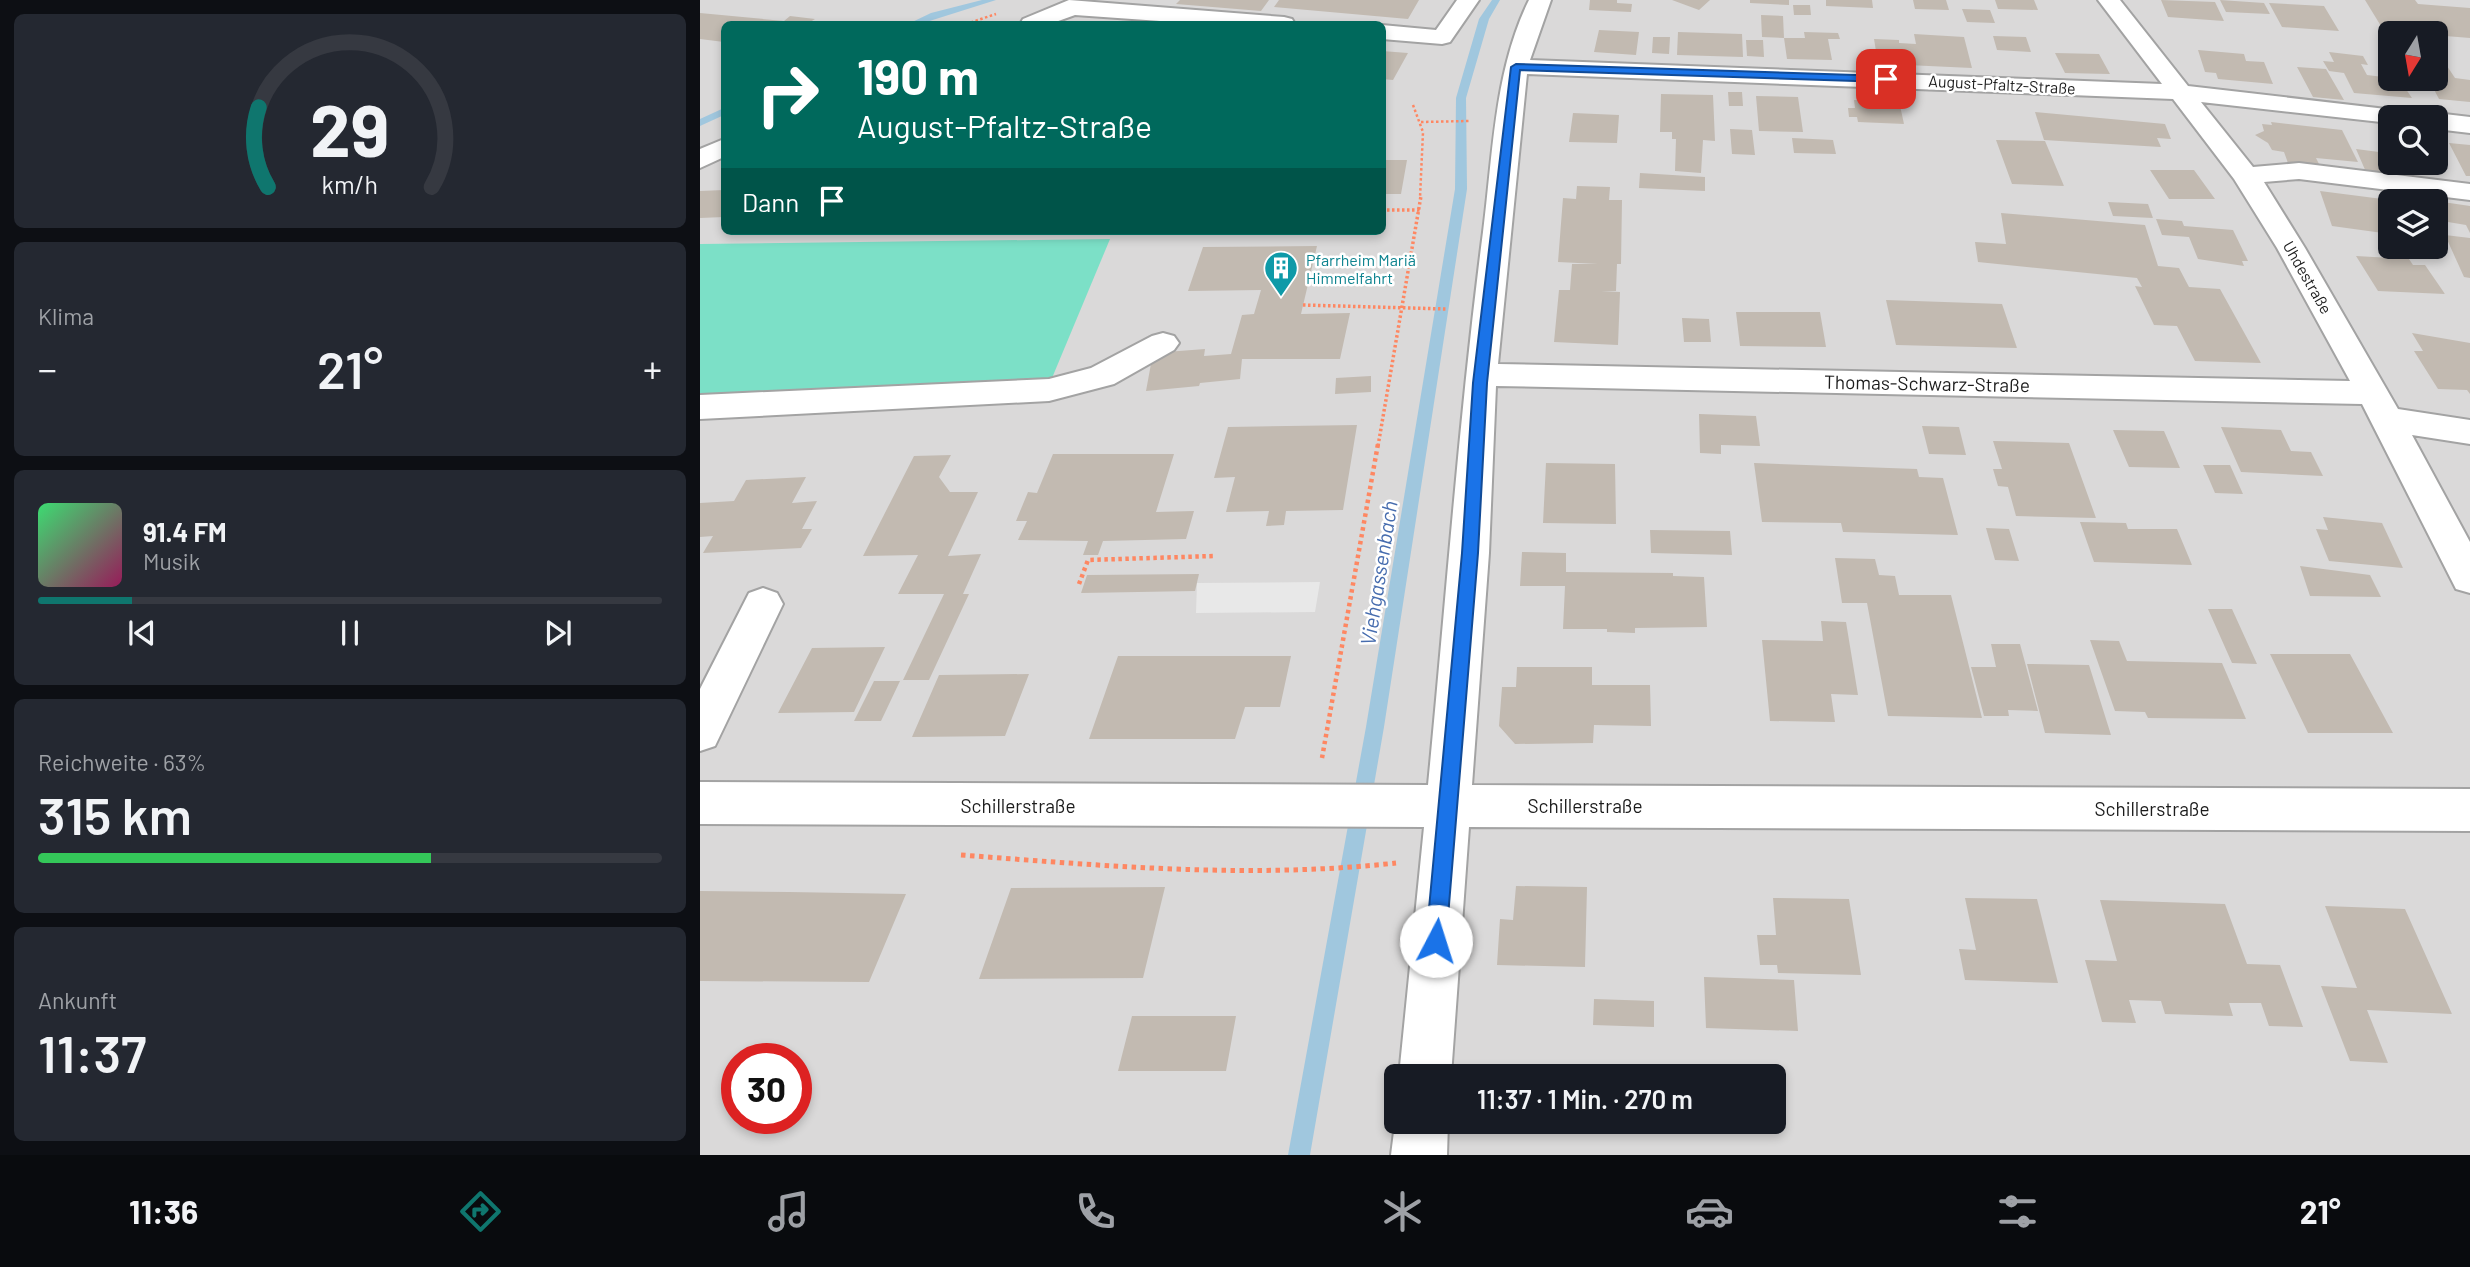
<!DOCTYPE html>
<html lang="de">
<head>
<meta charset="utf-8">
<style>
	body { margin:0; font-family:Barlow,sans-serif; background:#242831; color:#f1f3f6; height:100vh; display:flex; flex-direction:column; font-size:26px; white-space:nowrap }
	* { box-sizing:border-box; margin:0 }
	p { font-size:23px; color:#9ea1a6 }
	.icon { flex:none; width:38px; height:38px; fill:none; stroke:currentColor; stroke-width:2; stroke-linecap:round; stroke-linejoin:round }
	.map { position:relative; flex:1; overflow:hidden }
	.details { display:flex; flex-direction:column; gap:14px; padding:14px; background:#0d0f14; width:700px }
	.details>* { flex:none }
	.guide { position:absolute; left:21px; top:21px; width:665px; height:214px; border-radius:10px; box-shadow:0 4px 10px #0003; background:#00695c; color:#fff; overflow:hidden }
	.needle { width:46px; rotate:191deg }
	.controls { position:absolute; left:1678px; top:21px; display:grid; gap:14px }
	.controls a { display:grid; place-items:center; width:70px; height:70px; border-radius:10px; background:#171b24; box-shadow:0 4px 10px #0003; font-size:35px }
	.speed { position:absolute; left:21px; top:1043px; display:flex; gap:14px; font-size:35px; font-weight:700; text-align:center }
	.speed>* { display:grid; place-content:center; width:91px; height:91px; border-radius:50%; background:#171b24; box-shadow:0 4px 10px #0003; line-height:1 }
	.speed .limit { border:10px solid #d22; background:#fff; color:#111 }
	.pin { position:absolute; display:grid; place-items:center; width:60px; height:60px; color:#fff; margin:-30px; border-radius:14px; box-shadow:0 4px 10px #0006 }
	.me { position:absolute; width:77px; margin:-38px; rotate:5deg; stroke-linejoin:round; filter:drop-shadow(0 0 5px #0008) }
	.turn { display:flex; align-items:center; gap:24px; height:147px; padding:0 21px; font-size:32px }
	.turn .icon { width:91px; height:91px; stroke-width:2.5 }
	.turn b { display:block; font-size:49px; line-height:60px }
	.then { display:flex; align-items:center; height:66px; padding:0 21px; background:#0003; gap:14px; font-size:26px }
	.big { font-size:52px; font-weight:600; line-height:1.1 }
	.details .card { flex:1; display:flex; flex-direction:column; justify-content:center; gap:10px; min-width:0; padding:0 24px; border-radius:10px; background:#242831 }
	.details .dial { align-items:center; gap:0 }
	.dial svg { height:182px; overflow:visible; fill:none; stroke:#363941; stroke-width:7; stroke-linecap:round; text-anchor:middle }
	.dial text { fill:#f1f3f6; stroke:none }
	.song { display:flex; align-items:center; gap:21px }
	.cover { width:84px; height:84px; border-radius:10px; background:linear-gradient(135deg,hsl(140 70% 55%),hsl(330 70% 35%)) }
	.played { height:7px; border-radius:4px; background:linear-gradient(90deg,#0f766e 15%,#363941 15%) }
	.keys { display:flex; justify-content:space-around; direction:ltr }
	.heat { display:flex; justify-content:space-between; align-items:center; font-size:38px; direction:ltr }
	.charge { height:10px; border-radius:5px; background:linear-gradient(90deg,#34c759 63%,#363941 0) }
	.trip { position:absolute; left:684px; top:1064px; width:402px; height:70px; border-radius:10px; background:#171b24; box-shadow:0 4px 10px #0003; font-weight:600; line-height:70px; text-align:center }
	.dock { display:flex; height:112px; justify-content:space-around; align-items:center; background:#090b0e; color:#9ea1a6 }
	.dock .icon { width:49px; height:49px }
	.dock .on { color:#0f766e }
	.dock b { font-size:32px; color:#f1f3f6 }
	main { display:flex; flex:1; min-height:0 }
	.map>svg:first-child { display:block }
</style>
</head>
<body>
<main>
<section class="details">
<div class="card dial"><svg viewBox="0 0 100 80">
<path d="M14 69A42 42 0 1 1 86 69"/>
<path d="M14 69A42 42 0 0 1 10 34" stroke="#0f766e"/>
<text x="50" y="56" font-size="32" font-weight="700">29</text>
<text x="50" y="72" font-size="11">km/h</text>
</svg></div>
<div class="card"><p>Klima</p>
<div class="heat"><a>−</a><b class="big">21°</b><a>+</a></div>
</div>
<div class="card">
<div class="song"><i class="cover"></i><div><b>91.4 FM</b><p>Musik</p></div></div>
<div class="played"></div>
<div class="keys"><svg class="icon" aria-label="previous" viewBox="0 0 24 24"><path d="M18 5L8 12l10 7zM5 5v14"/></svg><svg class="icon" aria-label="pause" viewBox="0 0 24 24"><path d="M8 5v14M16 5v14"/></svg><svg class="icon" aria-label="next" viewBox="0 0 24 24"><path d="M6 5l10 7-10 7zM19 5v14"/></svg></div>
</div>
<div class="card"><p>Reichweite · 63%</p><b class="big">315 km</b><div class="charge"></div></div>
<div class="card"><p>Ankunft</p><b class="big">11:37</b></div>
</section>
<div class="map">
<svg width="1770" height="1155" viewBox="0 0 1770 1155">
	<rect width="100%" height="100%" fill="#eeebe1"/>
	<path fill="#dad9d9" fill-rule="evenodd" d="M0,0H1770V1155H0ZM24,24H682V231H24ZM1690,33H1736V79H1690ZM1690,117H1736V163H1690ZM1690,201H1736V247H1690ZM37,1059H96V1118H37ZM696,1076H1074V1122H696Z"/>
	<path fill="#7ce0c7" d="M410,239L352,378L0,395V244Z"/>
	<path fill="#e8e8e8" d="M620,582L615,612L496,613L497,583Z"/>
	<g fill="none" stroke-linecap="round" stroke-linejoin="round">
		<path fill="#a0c7de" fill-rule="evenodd" d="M282,0H296L220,24H208L231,13Z
			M792,0H800L789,19L766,98L767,189L684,727L610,1155H588L666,727L755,189L756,98L779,19Z
			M24,108V115L0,126V119Z"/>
	</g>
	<path fill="#c2bab1" d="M480,0H569L561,11L476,4Z
		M579,0H719L708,19L574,7Z
		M890,0H917V3L932,4L931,12L889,10Z
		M972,0H1010L999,10Z
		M1050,0H1089V5L1050,3Z
		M1126,0H1172L1173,8L1126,6Z
		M1213,0H1246L1249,10L1215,9Z
		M1295,0H1334L1338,10L1298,9Z
		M1461,0L1515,2L1524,21L1468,17Z
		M1520,0L1564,3L1570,14L1526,12Z
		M1665,0H1715L1718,4L1770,8V38L1684,31Z
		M1569,3L1624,6L1639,31L1582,27Z
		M1093,5H1110L1111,15H1094Z
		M1262,9L1290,10L1295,23L1267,22Z
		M0,13L84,21L90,16L115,19L107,24H24V42L0,39Z
		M1061,15L1083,16L1084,38H1105L1104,32L1138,33L1140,39H1128L1132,60L1087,59L1084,38L1062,37Z
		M899,30L939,32L936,55L894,52Z
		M978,32L1042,34L1043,57L977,55Z
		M1214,34L1264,37L1272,68L1207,65L1205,57H1177L1174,39L1199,40V43L1216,44Z
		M1293,36L1326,37L1331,52L1297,50Z
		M953,37H970L969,54L952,53Z
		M1046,40H1063L1064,57L1047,56Z
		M1498,50L1544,54L1546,61L1564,62L1573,84L1518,79L1516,73L1505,72Z
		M682,51L708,53L693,80L682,79Z
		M1629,52L1663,56L1668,65L1661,64L1667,75L1699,79L1712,98L1654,93L1644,73L1629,71L1623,61L1634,62Z
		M1355,53L1399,54L1410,74L1365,73Z
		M1736,65L1747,66L1755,78L1770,80V102L1739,99L1730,82L1718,81L1736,79Z
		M1597,67L1626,69L1644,100L1613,97Z
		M1028,92H1042L1043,106H1029Z
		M961,94L1013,95L1015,141L1003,140L1001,173L975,171L976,139H972V132H960Z
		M1056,96L1098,97L1103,132L1059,131Z
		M1154,100L1199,101L1204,124L1158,122L1157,117H1149L1148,108H1155Z
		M1335,112L1465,124L1471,139L1457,138L1461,147L1344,140Z
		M873,113L919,115L917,143L869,142Z
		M1571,122L1642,130L1658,162L1616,158L1620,166L1588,163L1584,152L1572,150L1568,143L1555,135L1564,131L1562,124L1572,125Z
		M1030,129L1052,130L1055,155L1032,154Z
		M1092,138L1133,140L1136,154L1094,153Z
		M1296,140L1345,141L1364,186L1312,184Z
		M1749,143L1770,145V176H1766Z
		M1656,149L1679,152L1683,160L1690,163H1706L1714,177L1666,172Z
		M682,160H707L701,194H682Z
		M1450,170H1494L1515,199H1469Z
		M940,173L1005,177V191L939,188Z
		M877,186L910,187L909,200H922L921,264H917L916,291H901L920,292L918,345L854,342L859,290H870L872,264H898L858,262L863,198L876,199Z
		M24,190V217L0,218V191Z
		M1620,191L1690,200V234L1632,226Z
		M1736,201L1770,206V233L1766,225L1736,220Z
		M1408,202L1448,204L1453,218L1413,216Z
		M1301,213L1445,225L1458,266L1479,268L1489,287L1520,289L1561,363L1495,361L1477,326L1454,325L1435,286L1442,287L1437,278L1278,262L1275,242L1306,244Z
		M1456,219L1482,221L1484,226L1533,230L1548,261H1542L1544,266L1498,259L1489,237L1462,235Z
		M1745,235L1770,238V278L1764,277Z
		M617,246L601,314L650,313L640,359H542L540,379L500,383L499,386L446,391L453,353L505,349L504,356L531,354L542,315L554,314L561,290L488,291L503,247Z
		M1656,256L1709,259L1713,265H1725L1745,294L1678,291Z
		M1186,300L1302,304L1317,348L1196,345Z
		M1036,312H1120L1126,347L1040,346Z
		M982,318L1009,319L1011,342H984Z
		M1712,333L1770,343V394L1767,390L1738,389L1714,351H1723Z
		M671,376V392L635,394L636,378Z
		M999,414L1056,416L1060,446L1021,445V454L1000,453Z
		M657,425L643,510L586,511L584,525L566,526L569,511L526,512L535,477L514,478L528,427Z
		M1222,426L1259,427L1266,455L1229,454Z
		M1521,427L1581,430L1591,451L1611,452L1623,476L1541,472Z
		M1413,430L1464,431L1480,468L1429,467Z
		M1293,441L1369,443L1396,518L1316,516L1308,487L1298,486L1293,469H1302Z
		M353,454H474L456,512L494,511L486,539L403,541L398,555H383L388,541L318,540L327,521H316L328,492L337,493Z
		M251,455L239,477L250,492H278L248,556L281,554L263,594H269L229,680H203L244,594H198L218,555L163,556L214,456Z
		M846,463L915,464L916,524L843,523Z
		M1054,463L1217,469L1219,477L1243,478L1258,535L1143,532L1141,523L1062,522Z
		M1503,465H1530L1543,494L1515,493Z
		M106,477L92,503L117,501L102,529H112L101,548L3,553L13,536L0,537V503L34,501L46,480Z
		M1623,517L1682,523L1703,568L1629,561L1616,529L1628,530Z
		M1380,522L1426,523L1428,529H1477L1492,565L1394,562Z
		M1286,528L1309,529L1319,561L1295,560Z
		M950,530L1030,531L1032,555L951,553Z
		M822,552L866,553V572L973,573V576L1004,577L1007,627L935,628V633L907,632V629H863L865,586H820Z
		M1135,558L1175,559L1179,575L1195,576L1199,595H1251L1282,718L1188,716L1167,603H1142Z
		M1600,566L1670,575L1681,597L1610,596Z
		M499,574L495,591L381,593L387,575Z
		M1508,609H1532L1557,664L1532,663Z
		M1121,621L1146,622L1158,695L1131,694L1135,722L1070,721L1062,640L1123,641Z
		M1390,640L1419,641L1427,661L1522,663L1546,719L1448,718L1445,712L1415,711Z
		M1291,644H1320L1338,711L1308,710L1309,716H1284L1271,667H1296Z
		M185,647L154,712L78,713L112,648Z
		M1570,654H1650L1693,733H1608Z
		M418,656H591L580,707H545L535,739H389Z
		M1327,664L1389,665L1411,735L1345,733Z
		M817,667H892V685H950L951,726L894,725L893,743L815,744L799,726L802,687H816Z
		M329,674L305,736L212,737L239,675Z
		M174,681H200L181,721H154Z
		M816,886L887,887L885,967L797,965L800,919L813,920Z
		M465,887L443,978L279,979L311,888Z
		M0,891L89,892L206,894L169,982L0,981Z
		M1073,898L1149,899L1161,975L1078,973L1077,965H1060L1057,935H1076Z
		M1265,898L1337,899L1358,983L1265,980L1259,949L1276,950Z
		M1400,900L1525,904L1547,964L1580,965L1603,1027L1569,1026L1561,1003H1529L1533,1016L1465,1014L1461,1001L1429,1000L1436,1023L1402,1022L1385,960L1417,961Z
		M1625,906L1705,909L1752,1014L1667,1010L1688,1063L1650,1061L1621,986L1657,988Z
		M1004,977L1094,980L1098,1031L1006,1028Z
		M894,999L954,1001V1027L893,1025Z
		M432,1016H536L526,1071H418Z"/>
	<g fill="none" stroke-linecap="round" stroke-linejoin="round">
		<g stroke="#a3a3a3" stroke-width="4">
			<path id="minor" d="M369,0L584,17L592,19L595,24H503L375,15L350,24H320L323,19Z
				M757,0H779L750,42L742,44L682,39V25L736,30Z
				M829,0H851L830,60L1462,84L1398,0H1420L1488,86L1712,112L1715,117H1690V123L1501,102L1553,167L1599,163L1770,184V200L1599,179L1564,182L1605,248L1698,409L1770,420V444L1712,435L1770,542V593L1756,589L1662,404L796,386L789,553L772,785L1770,789V831L769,827L751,1076H699L724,827L0,824V782L728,785C746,600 759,416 783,232C793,155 794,71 829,0ZM827,74L1473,99L1534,179L1577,248L1650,381L798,364Z
				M1736,113L1770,117V133L1736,129V117H1726Z
				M24,139V157L0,168V149Z
				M463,333L474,336L479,343L474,350L414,384L349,401L0,419V395L349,379L391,368L452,336Z
				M63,588L77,593L83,604L15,746L0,751V689L49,593Z
				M696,1116V1122H748L747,1155H691Z"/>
		</g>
		<path stroke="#fe8762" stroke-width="2.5" stroke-dasharray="2.5 2.5" stroke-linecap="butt" d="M266,24L296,14
			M713,105L723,132L720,198
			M721,122L769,121"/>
		<path stroke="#fe8762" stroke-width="3.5" stroke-dasharray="2.5 2.5" stroke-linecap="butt" d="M682,210H720
			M603,305L746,309
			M678,446L721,196"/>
		<path stroke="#fe8762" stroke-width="4.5" stroke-dasharray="3.5 3.5" stroke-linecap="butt" d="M379,584L388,560L514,556
			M622,758L678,444"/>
		<path stroke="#fe8762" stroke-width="5" stroke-dasharray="4.5 4.5" stroke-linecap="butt" d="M261,855C407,866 550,879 696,863"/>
		<use href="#minor" fill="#fff" fill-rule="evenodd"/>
	</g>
	<path fill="#1a73e8" stroke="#114b97" stroke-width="2" d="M816,64L1186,76L1191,79L1186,82L820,70L787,383L778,553L746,941L743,948L736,951L729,948L726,941L762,553L773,383L811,67Z"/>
	<defs>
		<g id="building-pin" transform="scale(1.75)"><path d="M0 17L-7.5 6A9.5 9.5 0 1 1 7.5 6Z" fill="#0f9aa8" stroke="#fff"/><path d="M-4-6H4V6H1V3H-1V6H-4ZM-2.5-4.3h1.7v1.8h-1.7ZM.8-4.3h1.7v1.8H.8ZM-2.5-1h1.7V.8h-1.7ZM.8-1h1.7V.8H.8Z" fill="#fff"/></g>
	</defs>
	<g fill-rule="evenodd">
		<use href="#building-pin" x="581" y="268"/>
	</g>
	<g text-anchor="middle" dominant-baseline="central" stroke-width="5" stroke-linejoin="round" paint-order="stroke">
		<g font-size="16" fill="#1c1c1c" stroke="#fff">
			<text transform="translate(1302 84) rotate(3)">August-Pfaltz-Straße</text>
			<text transform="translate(1608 277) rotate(60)">Uhdestraße</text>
		</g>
		<g font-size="16" fill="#0d838f" stroke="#fff" text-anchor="start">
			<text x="606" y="259">Pfarrheim Mariä<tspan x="606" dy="18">Himmelfahrt</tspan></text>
		</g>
		<g font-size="19" fill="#1c1c1c" stroke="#fff">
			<text transform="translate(1227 383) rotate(1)">Thomas-Schwarz-Straße</text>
			<text x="318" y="805">Schillerstraße</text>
			<text x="885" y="805">Schillerstraße</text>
			<text x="1452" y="808">Schillerstraße</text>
		</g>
		<g font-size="21" font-style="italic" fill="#466cae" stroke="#fff">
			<text transform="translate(678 573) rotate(-81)">Viehgassenbach</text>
		</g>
	</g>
</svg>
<div class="controls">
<a><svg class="needle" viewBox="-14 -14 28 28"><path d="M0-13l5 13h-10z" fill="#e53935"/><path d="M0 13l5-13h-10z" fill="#9ea1a6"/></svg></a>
<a><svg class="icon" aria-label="search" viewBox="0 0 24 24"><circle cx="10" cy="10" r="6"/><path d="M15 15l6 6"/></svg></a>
<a><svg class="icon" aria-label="layers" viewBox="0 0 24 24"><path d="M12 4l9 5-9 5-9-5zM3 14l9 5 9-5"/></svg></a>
</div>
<div class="speed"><div class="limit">30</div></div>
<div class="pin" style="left:1186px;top:79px;background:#d93025"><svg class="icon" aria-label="arrive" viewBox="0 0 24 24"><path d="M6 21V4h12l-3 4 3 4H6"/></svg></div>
<svg class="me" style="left:736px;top:941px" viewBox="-20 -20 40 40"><circle r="19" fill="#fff"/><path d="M0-13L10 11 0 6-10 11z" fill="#1a73e8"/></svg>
<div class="trip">11:37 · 1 Min. · 270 m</div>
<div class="guide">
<div class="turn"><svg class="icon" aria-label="right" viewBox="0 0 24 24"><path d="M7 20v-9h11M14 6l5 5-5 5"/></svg><div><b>190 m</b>August-Pfaltz-Straße</div></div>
<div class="then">Dann<svg class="icon" aria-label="arrive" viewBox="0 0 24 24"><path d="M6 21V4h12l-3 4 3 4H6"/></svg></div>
</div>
</div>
</main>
<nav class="dock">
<b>11:36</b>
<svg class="icon on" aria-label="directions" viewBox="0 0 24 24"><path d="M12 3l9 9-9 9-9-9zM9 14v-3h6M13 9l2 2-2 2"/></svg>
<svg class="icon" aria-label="music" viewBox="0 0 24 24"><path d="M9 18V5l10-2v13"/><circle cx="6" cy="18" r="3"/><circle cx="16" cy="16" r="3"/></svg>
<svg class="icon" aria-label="phone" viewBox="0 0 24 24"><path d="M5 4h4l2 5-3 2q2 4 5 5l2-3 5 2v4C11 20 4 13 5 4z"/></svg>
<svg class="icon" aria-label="climate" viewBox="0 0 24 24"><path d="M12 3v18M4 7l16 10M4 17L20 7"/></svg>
<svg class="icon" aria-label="car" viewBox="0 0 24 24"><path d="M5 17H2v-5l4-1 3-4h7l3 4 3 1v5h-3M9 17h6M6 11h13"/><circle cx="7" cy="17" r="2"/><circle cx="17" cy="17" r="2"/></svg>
<svg class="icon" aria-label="filters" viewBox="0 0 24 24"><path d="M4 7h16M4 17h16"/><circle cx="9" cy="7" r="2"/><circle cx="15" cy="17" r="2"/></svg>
<b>21°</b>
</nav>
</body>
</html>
